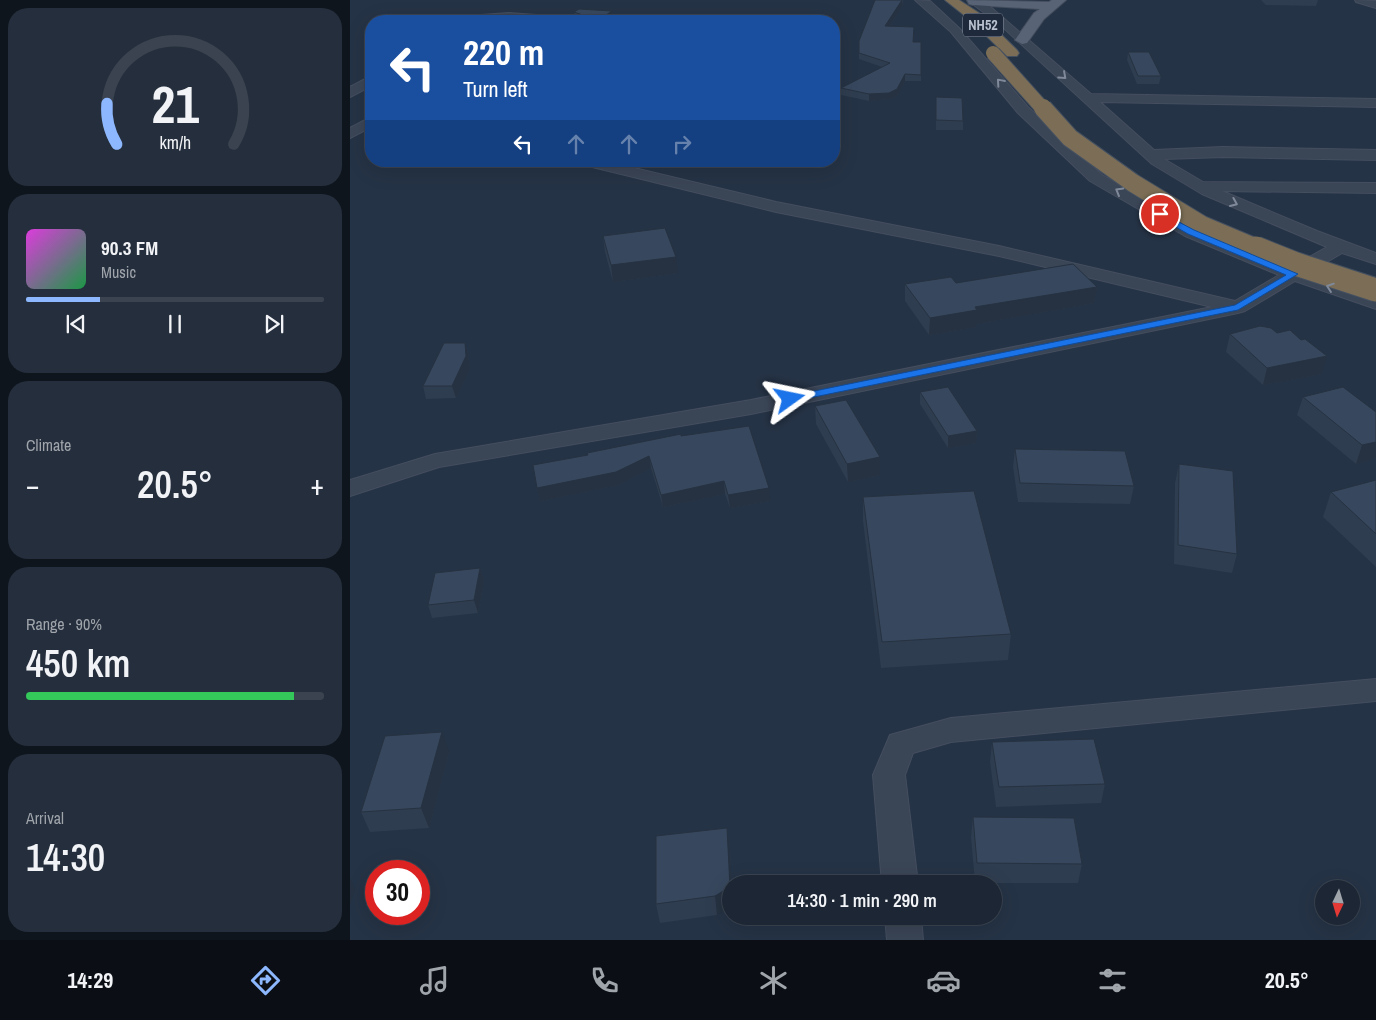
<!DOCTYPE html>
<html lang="en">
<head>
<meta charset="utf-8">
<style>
	body { margin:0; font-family:"Archivo Narrow",sans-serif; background:#252e3c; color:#f1f3f6; height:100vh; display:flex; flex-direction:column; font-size:19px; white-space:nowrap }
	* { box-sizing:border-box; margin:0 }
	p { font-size:16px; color:#a0a5ac }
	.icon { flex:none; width:28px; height:28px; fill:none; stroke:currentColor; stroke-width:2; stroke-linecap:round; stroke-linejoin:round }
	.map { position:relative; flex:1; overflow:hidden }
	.details { display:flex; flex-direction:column; gap:8px; padding:8px; background:#0f151d; width:350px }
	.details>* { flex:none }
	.top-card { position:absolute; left:15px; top:15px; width:475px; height:152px; border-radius:20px; box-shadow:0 5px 20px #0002,0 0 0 1px #3a434f; background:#1a4fa0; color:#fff; overflow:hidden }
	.needle { width:32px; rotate:184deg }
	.buttons { position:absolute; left:965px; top:880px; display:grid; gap:10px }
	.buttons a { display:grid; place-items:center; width:45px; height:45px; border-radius:50%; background:#1c2634; box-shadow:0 5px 20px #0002,0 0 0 1px #3a434f; font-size:25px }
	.speed { position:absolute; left:15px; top:860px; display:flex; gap:10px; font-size:25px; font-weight:700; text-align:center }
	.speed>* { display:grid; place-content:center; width:65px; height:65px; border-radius:50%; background:#1c2634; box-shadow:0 5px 20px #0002,0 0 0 1px #3a434f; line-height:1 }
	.speed .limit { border:8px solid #d22; background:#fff; color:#111 }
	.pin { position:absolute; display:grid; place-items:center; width:42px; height:42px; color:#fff; margin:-21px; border:2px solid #fff; border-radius:50%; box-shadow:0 1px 5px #0007 }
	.me { position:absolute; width:55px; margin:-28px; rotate:78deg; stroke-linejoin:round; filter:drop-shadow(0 0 4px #0008) }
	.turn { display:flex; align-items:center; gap:18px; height:105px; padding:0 15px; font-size:22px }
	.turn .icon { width:65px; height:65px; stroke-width:2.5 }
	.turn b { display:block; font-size:35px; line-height:42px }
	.lanes { display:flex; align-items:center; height:48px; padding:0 15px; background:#0003; justify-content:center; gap:25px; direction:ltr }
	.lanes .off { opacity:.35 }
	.big { font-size:38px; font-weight:600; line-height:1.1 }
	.details .card { flex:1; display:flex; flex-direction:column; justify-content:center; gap:8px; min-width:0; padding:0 18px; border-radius:20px; background:#252e3c }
	.details .dial { align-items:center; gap:0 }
	.dial svg { height:130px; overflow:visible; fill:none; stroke:#3a434f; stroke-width:7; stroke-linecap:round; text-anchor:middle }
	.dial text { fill:#f1f3f6; stroke:none }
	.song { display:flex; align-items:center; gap:15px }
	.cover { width:60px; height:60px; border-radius:8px; background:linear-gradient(135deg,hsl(300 70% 55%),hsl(140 70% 35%)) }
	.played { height:5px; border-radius:2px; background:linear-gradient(90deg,#8db8ff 25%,#3a434f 25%) }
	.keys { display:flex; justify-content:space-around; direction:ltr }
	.heat { display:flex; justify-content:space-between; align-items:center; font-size:28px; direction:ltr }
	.charge { height:8px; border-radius:4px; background:linear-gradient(90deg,#34c759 90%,#3a434f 0) }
	.trip { position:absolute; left:372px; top:875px; width:280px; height:50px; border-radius:25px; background:#1c2634; box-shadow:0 5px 20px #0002,0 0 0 1px #3a434f; font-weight:600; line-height:50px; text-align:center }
	.tabs { display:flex; height:80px; justify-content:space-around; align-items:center; background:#0b0f15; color:#a0a5ac }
	.tabs .icon { width:35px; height:35px }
	.tabs .selected { color:#8db8ff }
	.tabs b { font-size:22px; color:#f1f3f6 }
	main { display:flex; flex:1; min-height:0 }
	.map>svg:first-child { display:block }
</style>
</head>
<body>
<main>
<section class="details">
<div class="card dial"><svg viewBox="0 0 100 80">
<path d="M14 69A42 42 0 1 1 86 69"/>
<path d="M14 69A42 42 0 0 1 8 44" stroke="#8db8ff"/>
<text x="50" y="56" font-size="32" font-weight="700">21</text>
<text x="50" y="72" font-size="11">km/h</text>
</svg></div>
<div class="card">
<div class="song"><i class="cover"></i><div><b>90.3 FM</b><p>Music</p></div></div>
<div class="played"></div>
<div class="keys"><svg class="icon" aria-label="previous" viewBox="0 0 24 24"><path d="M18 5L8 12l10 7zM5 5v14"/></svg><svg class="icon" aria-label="pause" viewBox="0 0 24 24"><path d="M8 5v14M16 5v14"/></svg><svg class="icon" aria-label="next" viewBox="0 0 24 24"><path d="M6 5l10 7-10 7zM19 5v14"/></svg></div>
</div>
<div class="card"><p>Climate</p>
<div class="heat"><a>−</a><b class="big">20.5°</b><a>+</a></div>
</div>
<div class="card"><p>Range · 90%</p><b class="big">450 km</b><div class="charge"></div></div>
<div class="card"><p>Arrival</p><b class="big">14:30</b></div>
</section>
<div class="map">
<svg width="1026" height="940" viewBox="0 0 1026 940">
	<rect width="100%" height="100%" fill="#253346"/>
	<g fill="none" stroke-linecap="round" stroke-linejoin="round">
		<g stroke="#444e5f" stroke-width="2">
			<path id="minor" d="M565,0L580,1L609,28L678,107L752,175L847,228L942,267L977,247L852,194L802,164L647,22L617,0H631L636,3L741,94L1026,99V107L750,102L804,150L873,147L1026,150V160L873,157L814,159L853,182L1026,183V193L872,191L967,231L1026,253V264L992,253L958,273L1026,297V309L945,281L895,311L888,313L401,414L89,467L0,496V480L85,454L401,400L862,307L649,256L426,212L230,164L228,161H255L426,202L649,246L885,301L929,275L835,236L740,181L668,113L601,32Z
				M1005,0L1026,1V8L1006,2Z
				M159,13L227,18L233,21H113L115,19L131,15Z
				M21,76V86L0,97V87Z
				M21,117V127L0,138V128Z
				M1026,679V701L601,742L563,753L555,775L568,884H532L523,775L540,735L601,718Z
				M535,916H571L573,940H537Z"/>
		</g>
		<g stroke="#444e5f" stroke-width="2">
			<path id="major" d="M617,0L699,2L702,0H716L694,19L677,43L672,44L665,40L684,13L690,9L623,5L619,4Z"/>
		</g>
		<g stroke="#445060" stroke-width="2">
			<path id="highway" d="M595,0H609L629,13L667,50L669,53L667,56H657L619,19Z"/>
		</g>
		<use href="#minor" fill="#3a4556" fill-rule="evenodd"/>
		<use href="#major" fill="#586475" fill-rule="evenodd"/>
		<use href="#highway" fill="#7c6e56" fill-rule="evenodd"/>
		<g stroke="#445060" stroke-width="16" stroke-linecap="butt">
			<path id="highway-bridge-far2" d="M643,53L694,110"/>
		</g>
		<g stroke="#445060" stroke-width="20" stroke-linecap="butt">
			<path id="highway-bridge-far1" d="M693,108L720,138L783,183L852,225L909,249"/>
		</g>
		<g stroke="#445060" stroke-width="25" stroke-linecap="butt">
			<path id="highway-bridge" d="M906,248L946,264L1026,290"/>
		</g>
		<use href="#highway-bridge-far2" stroke="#7c6e56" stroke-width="14"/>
		<use href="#highway-bridge-far1" stroke="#7c6e56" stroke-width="18"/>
		<use href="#highway-bridge" stroke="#7c6e56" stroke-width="23"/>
	</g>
	<path fill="#2f3d50" d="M525,0H553V5L539,27L564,33L563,42H571V81H555L547,96L539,99L519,101L491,95V88L532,67L509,59V53Z
		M911,0H968L966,6L916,5Z
		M262,11L263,15L232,19L225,16L224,12Z
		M778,52L811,76L809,84H787L777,60Z
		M586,97L613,121V130H586Z
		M253,236L328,273L263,282L255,252Z
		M606,283L747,287L744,303L626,324V327L579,335L555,301V284Z
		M927,333L951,340L971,374L913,385L876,352L880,334Z
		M115,343L118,354L120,368L106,398L76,399L73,386Z
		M570,392L627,431L626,443L598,448L570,404Z
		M953,397L1026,412V458L1006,464L947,415Z
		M465,406L530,457V475L498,482L466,424Z
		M331,436L420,501L380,508L375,494L313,507L301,468L268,485L190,501L187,488L238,455Z
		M665,449L784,486L780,504L668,502L663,467Z
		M829,464L887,554L882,573L824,564L825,483Z
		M1026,480V567L973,517L981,492Z
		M513,497L661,634L658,660L531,668L513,521Z
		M130,568L134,581L128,613L82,618L78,605Z
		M642,742L755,784L751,803L646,807L640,762Z
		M99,752L79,828L20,832L11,812Z
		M623,817L732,864L728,883H625L621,837Z
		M377,828L380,848L382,884L367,915L310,923L306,904Z"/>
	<path fill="#263241" d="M552,0L553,5L535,33V26Z
		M262,11L263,15L253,21H247Z
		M555,74V81L547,96L539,99L519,101V94Z
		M326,257L328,273L263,282L261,265Z
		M747,287L744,303L626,324V327L579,335L580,318L625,307Z
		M115,343L118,354L120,368L106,398L102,386Z
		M977,356L971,374L913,385L917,368Z
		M627,431L626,443L598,448V436Z
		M1026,442V458L1006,464L1012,445Z
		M299,456L301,468L268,485L190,501L187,488Z
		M530,457V475L498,482L497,464Z
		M374,481L375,494L313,507L311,495Z
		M419,488L420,501L380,508L378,495Z
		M130,568L134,581L128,613L124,600Z
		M92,732L99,752L79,828L71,808Z
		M377,828L380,848L382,884L381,907L367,915L365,896Z
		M0,878L5,889L0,905Z"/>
	<path fill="#37475d" stroke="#263241" d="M525,0H552L535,26L564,27L563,42H571V75L555,74L547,89L539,93L519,94L491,88L540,63L509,53V41Z
		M229,9L262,11L247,21H127V19H232L233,15L224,12Z
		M778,52H799L811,76H788Z
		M586,97L612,98L613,121L586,120Z
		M315,228L326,257L261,265L253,236Z
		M723,264L747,287L625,307L627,310L580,318L555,284L601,277L606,283Z
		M910,326L921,328L927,333L940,330L951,340L955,339L977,356L917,368L880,334Z
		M94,343H115L116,356L102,386H73Z
		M598,387L627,431L598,436L570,392Z
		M993,387L1026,412V442L1012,445L953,397Z
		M496,400L530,457L497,464L465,406Z
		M399,426L419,488L378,495L374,481L311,495L299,456L266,472L187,488L183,465L238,455L237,453L331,434V436Z
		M665,449L775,451L784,486L670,483Z
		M829,464L883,471L887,554L828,545Z
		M1026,480V534L981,492Z
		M624,491L661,634L532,642L513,497Z
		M130,568L124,600L78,605L85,573Z
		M92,732L71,808L11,812L35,736Z
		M744,739L755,784L649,787L642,742Z
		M623,817L724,818L732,864L627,863Z
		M377,828L380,887L365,896L306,904V836Z"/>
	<defs><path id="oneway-chevron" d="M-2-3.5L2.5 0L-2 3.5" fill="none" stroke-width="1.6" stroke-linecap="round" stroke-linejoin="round" transform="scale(1.25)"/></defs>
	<g stroke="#7f8999">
		<use href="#oneway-chevron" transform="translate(713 76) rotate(42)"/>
		<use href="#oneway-chevron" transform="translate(650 82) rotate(-131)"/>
		<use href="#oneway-chevron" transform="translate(769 191) rotate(-150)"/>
		<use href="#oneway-chevron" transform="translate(884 203) rotate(23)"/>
		<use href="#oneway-chevron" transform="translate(980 287) rotate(-161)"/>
	</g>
	<path fill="#1a73e8" stroke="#114b97" d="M810,212L844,230L948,274L888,310L440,402L435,399L440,396L885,305L936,275L838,234L807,216V213Z"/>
	<g text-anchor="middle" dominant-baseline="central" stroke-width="5" stroke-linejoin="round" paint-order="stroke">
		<rect fill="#1e2a3b" stroke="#8a93a3" stroke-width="1" x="613" y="13.5" width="40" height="23" rx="4"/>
		<g font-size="14" font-weight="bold" fill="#b8c0cf">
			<text x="633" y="25">NH52</text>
		</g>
	</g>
</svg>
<div class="buttons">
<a><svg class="needle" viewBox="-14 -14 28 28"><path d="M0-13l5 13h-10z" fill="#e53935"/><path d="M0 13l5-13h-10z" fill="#a0a5ac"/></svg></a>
</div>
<div class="speed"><div class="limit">30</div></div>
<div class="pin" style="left:810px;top:214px;background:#d93025"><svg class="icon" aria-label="arrive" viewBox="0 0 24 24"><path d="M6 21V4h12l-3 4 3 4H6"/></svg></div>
<svg class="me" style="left:440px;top:399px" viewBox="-20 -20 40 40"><path d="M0-17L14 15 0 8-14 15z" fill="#1a73e8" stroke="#fff" stroke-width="4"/></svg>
<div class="trip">14:30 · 1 min · 290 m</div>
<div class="top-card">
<div class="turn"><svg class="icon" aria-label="left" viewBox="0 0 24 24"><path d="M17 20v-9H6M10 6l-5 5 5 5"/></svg><div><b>220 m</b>Turn left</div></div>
<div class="lanes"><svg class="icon" aria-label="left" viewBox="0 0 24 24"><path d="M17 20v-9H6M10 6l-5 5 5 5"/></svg><svg class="icon off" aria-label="ahead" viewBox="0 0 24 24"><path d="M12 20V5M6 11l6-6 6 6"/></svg><svg class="icon off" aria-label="ahead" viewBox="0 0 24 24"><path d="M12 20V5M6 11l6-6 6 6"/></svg><svg class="icon off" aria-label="right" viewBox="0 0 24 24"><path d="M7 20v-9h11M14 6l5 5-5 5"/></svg></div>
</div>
</div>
</main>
<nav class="tabs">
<b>14:29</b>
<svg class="icon selected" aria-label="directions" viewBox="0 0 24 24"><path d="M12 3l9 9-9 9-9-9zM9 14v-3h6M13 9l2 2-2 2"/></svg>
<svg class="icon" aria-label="music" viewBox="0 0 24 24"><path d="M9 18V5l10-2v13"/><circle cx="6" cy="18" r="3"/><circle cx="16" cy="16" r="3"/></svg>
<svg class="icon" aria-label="phone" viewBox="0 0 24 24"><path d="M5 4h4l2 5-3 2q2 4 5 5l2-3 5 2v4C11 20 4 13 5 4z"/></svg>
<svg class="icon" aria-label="climate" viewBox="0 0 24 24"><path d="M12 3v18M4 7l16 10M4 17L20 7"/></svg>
<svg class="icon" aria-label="car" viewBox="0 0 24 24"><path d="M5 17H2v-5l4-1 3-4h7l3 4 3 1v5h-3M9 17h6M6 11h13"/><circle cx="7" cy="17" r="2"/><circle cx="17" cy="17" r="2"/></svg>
<svg class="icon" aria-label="filters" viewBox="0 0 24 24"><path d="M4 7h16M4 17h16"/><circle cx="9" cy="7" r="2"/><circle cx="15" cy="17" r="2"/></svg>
<b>20.5°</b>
</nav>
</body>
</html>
